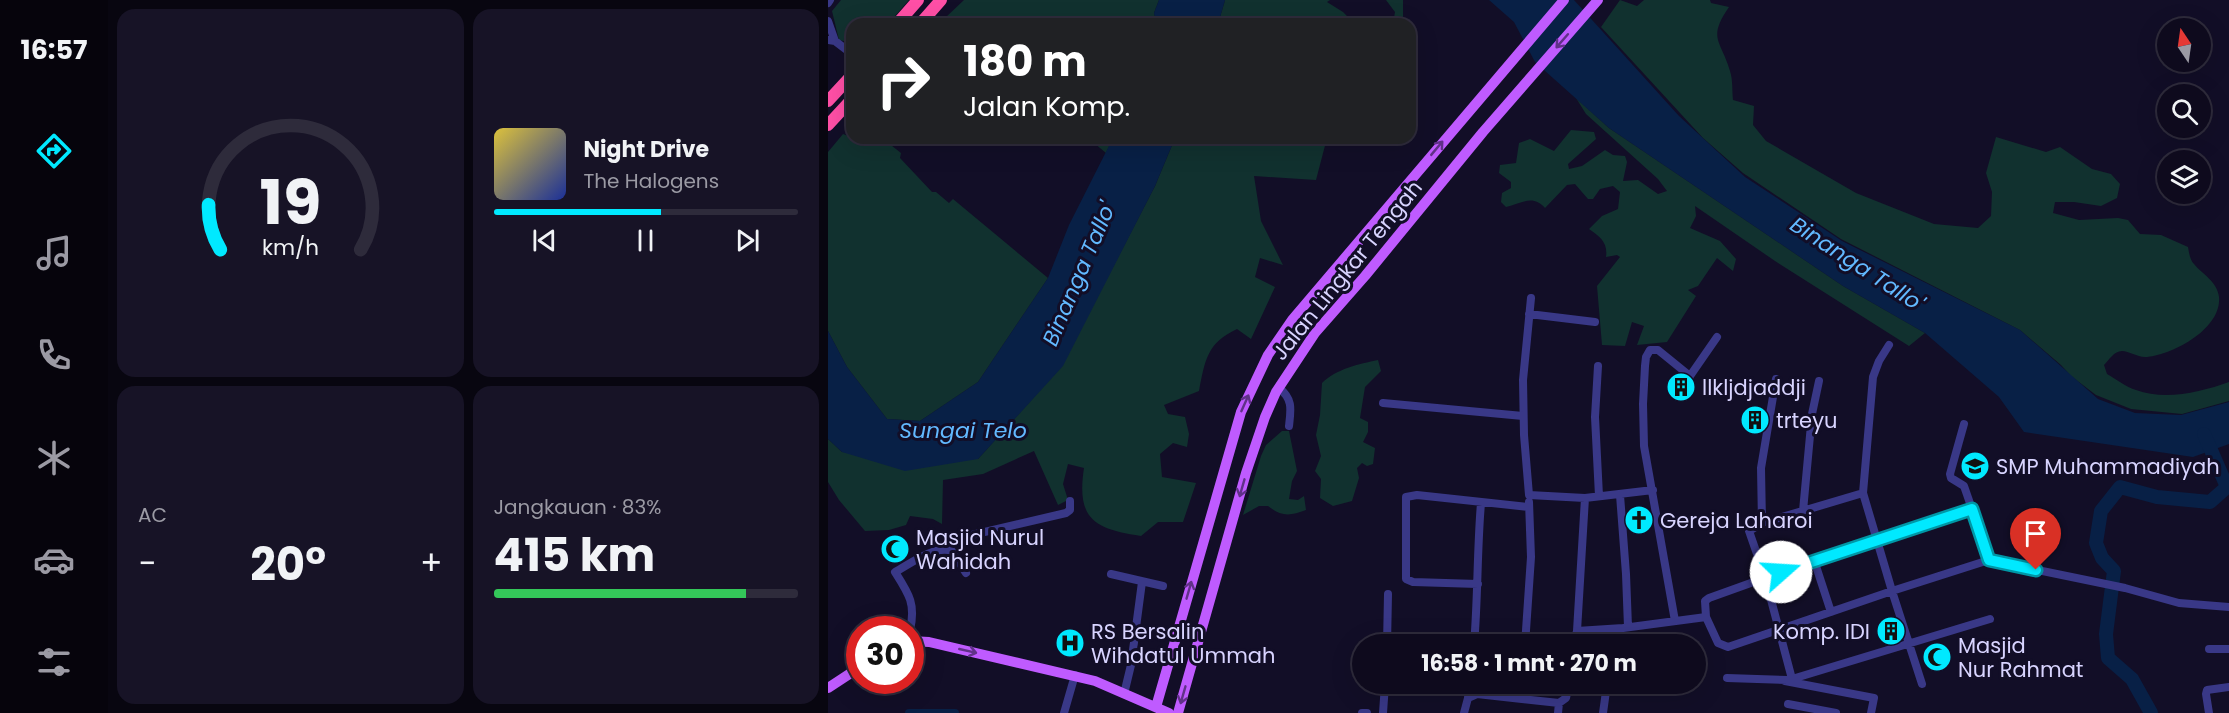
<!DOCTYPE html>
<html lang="id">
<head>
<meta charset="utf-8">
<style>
	body { margin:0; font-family:Poppins,sans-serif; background:#171326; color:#f1f3f6; height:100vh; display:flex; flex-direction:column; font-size:22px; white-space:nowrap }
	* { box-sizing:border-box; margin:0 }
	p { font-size:20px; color:#9b9aa4 }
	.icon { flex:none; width:33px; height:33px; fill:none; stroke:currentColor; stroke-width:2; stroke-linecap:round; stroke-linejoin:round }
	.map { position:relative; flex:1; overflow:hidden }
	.sheet { display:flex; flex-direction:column; gap:9px; padding:9px; background:#080610; width:720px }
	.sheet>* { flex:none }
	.banner { position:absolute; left:18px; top:18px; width:570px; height:126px; border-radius:18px; box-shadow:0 6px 24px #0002,0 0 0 2px #2e2b3b; background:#202124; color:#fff; overflow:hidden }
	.needle { width:39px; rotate:347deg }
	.tools { position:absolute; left:1329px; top:18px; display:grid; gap:12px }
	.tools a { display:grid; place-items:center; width:54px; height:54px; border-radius:50%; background:#0e0a1d; box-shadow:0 6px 24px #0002,0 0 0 2px #2e2b3b; font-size:30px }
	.speed { position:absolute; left:18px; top:616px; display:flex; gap:12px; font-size:30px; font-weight:700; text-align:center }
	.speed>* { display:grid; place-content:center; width:78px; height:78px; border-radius:50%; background:#0e0a1d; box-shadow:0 6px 24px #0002,0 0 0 2px #2e2b3b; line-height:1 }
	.speed .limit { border:9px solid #d22; background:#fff; color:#111 }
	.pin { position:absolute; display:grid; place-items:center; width:51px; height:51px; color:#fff; margin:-62px -26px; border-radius:50% 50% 50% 0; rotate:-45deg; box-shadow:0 0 6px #0007 }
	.pin .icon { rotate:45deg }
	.me { position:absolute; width:66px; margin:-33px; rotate:71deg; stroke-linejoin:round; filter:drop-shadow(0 0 4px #0008) }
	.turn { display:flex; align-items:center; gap:21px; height:126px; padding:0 18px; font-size:27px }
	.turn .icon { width:78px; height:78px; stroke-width:2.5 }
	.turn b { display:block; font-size:42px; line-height:51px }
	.big { font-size:45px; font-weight:700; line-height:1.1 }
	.sheet .card { flex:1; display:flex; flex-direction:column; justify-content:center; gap:9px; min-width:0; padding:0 21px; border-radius:18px; background:#171326 }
	.sheet .dial { align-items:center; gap:0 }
	.dial svg { height:156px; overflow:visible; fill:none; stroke:#2e2b3b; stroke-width:7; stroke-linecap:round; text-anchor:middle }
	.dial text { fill:#f1f3f6; stroke:none }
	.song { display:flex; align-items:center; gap:18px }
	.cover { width:72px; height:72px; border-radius:9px; background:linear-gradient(135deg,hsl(50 70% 55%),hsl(230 70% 35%)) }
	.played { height:6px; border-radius:3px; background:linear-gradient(90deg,#00e9ff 55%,#2e2b3b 55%) }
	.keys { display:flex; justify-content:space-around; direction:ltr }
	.heat { display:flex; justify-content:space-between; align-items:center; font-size:33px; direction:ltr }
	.charge { height:9px; border-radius:4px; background:linear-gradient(90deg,#34c759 83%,#2e2b3b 0) }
	.sheet .tiles { flex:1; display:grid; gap:9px; grid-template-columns:repeat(2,1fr) }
	.trip { position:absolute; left:524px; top:634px; width:354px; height:60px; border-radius:30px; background:#0e0a1d; box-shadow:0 6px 24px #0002,0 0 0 2px #2e2b3b; font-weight:700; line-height:60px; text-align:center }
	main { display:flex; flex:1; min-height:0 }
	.dock { display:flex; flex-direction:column; width:108px; justify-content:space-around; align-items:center; background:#06040c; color:#9b9aa4 }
	.dock .icon { width:42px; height:42px }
	.dock .selected { color:#00e9ff }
	.dock b { font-size:27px; color:#f1f3f6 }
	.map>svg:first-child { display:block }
</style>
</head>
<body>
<main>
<nav class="dock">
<b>16:57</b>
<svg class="icon selected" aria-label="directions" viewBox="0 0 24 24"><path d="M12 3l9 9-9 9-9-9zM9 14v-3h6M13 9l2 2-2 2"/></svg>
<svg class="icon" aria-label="music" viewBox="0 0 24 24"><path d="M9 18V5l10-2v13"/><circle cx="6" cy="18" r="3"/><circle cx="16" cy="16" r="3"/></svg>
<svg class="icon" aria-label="phone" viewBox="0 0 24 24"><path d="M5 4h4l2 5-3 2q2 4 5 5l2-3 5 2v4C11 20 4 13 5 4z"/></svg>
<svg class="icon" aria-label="climate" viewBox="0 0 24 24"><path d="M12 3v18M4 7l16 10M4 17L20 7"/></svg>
<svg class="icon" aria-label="car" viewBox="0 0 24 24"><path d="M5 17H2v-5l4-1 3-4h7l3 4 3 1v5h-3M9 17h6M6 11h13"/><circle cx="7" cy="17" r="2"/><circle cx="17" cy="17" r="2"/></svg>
<svg class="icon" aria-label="filters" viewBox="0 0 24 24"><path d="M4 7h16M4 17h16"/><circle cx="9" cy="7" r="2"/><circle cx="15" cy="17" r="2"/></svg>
</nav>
<section class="sheet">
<div class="tiles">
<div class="card dial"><svg viewBox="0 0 100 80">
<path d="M14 69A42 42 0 1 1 86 69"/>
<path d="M14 69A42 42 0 0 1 8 46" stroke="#00e9ff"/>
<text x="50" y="56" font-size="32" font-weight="700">19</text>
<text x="50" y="72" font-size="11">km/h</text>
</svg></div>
<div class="card">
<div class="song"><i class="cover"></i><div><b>Night Drive</b><p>The Halogens</p></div></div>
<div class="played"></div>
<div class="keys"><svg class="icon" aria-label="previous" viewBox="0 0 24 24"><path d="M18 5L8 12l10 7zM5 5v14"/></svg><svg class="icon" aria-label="pause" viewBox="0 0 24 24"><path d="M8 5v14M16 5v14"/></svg><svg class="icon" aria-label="next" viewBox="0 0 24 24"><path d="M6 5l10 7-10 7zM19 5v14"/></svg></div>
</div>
<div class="card"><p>AC</p>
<div class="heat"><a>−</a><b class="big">20°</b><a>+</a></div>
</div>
<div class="card"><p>Jangkauan · 83%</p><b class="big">415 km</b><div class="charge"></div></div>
</div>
</section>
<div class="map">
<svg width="1401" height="713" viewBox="0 0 1401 713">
	<rect width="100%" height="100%" fill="#120e27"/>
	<path fill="#11312f" d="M13,0H81L60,24H24V43L11,40L4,11Z
		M136,0H331L326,13L329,24H124L117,18Z
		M397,0H502L499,2L515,12L527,24H390Z
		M558,0H575V24H565L567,12Z
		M792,0L809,6L816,0H882L883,3L901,7C879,39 893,40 902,71C905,80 904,91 905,100L926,106L925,125L938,141L1028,193L1106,224L1150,228L1163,216L1164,192L1158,173L1168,137L1218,152L1232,147L1264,169L1283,174L1292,184L1289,198L1273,206L1246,202H1227L1225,213L1251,220L1290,218L1300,220L1312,234L1333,235L1360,247C1361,253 1362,260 1366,264C1375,275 1389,281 1391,297C1394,329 1343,356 1317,357C1309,357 1301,351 1294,351C1286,351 1281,360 1276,365L1279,374C1288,379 1298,387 1308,390C1337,401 1373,392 1401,382V401L1354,414L1303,409L1268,395L1243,376L1233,365L1192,330L1013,239L915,173L875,138L773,27Z
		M748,98L781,128L1015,286L1097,333L1081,346L947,261L867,206L868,216L862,228L892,241L908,259L905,271L889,258L870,286L860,290L868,296L839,342L809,345L816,326L804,322L797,346L774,345L769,286L792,257L789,255L778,257C780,242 772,237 761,229L774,216L790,209L792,192L785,186L772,189L765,199H760L747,184L739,185L717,208C705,194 694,203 678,207L673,202L674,193L683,188V182L671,173L672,165L688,163L691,143L702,139L726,151L743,130L766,132L768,139L740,164L741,169L754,166L777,150L785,155L797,156L799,162L795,181L810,180L830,194L839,191L830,179L758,114Z
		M15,134L28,139L54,138L73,153L72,158L104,192H108L121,203L125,199L220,278L150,382L92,421L59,419L19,367L0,331V152Z
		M260,138H285L278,153Z
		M347,138H499L488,180L426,176L433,221L455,265L432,258L427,277L447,287L423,339L409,329C379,343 377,360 371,391L336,405L340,414L357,417L361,434L359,447L345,443L332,454L334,477L368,483L355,522H330L313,536C267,529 248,520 256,468L240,464L235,484L240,500L230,505L206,451L155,474L115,480L114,524L105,519L82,516L78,525L61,530L37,531L11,500L0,482V439L14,452L150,459L233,367L327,186Z
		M550,360L553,371L537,387L532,418L540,422V432L535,442L547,448L545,464L539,466L534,463L529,468L531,478L524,501L505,506L492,498L493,479L487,471L493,456L488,435L492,415L494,383C508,369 531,364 550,360Z
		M454,431H461L469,471L464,481L461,499L470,500L476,496L478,510C462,516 454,517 440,506H431L415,515L433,456L438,445Z"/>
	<path fill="#082046" d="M331,0H397L390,24H329L326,13Z
		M661,0H746L851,116L917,177L1014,241L1192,330L1270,399L1307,413L1353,415L1401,402V444L1365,457L1196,432L1171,397L1097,333L1015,286L781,128L707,62L686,22Z
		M285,138H347L327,186L235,366L150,459L77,471L14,452L0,439V331L19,367L59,419L92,421L150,382L220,278L241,225Z"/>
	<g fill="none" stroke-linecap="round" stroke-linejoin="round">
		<path stroke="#082046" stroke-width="8" d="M81,713H127"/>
		<path stroke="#082046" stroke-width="14" d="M1323,713L1304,679L1280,658L1278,634L1286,571L1274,558L1268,543L1273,511L1292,487L1329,497L1382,502L1399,487L1376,434"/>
		<path stroke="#393887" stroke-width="8" d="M0,3L2,0
			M0,21L7,41
			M0,40L7,41L24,54
			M703,298L695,380L696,435L701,495L757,498L825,490
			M701,314L767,322
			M770,366L767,417L771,496
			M859,385L862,376L889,337
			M451,388C465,399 463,409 461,426
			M555,403L695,416
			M1136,424L1122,474L1123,478L1136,486L1144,509
			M1035,493L1045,377L1051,361L1061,345
			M792,495L798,574L800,627
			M975,511L984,414L991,381
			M934,523L933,468L948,379
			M120,549L131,538L238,513L242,510V501
			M986,560L1003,612
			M1207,570L1217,530
			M283,574L335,586
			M650,584L585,582L578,579V497L589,495L701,507
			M1162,619L964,679L937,577L921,531L934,523L1035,493L1064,591L1161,560L1297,588L1351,603L1401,607
			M847,621L816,446L815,404L817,366L818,357L822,350H830L862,376
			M82,630C88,604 81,594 67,572C82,564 106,545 124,551L138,573
			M749,631L795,628L878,617
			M559,645L560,594
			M646,645C650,598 649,550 653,503
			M697,645L703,557L701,502
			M745,645L749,631L757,498
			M785,645L788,629
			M1381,649H1401
			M899,678L960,680
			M957,681L1046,698L1043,713
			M1094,684L1064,591L900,647L890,643L878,617L877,601L881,598L995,557L1144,509L1161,560
			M296,694L303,665L314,582
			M640,698L641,684
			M692,698L693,684
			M960,704L1008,713
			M236,713L247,675
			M534,713H539
			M555,713L557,684
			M636,713L640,698L649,694L731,703L738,698L741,684
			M730,713L731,703
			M775,713L779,684
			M1381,713L1378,694L1379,690L1401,687"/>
		<path stroke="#bf5bff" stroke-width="10" d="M82,641L101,642L267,681L341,713
			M0,688L32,667
			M328,707L413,412L440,355L464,320L736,0
			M350,713L418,473L437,417L448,392L487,333L537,276L655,132L770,0"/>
		<path stroke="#ff4fa6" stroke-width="12" d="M69,24L90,0
			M92,24L113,0
			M0,101L24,75
			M0,125L24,99"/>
	</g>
	<defs><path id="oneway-shaft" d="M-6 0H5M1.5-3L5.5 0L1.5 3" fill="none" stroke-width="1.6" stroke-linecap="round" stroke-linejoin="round" transform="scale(1.5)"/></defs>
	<g stroke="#603188">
		<use href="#oneway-shaft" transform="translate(734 41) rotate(131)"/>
		<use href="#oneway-shaft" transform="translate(609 148) rotate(-50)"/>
		<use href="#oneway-shaft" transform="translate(417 403) rotate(-66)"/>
		<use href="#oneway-shaft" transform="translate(414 488) rotate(106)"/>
		<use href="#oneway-shaft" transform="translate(361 590) rotate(-74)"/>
		<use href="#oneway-shaft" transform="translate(140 651) rotate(13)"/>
		<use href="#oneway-shaft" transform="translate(355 695) rotate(106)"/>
	</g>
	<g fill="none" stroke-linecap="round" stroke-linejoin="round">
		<g stroke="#0097a6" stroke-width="15">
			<path id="route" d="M953,572L1144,509L1161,560L1208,570"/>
		</g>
		<use href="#route" stroke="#00e9ff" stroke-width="10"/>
	</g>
	<defs>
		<g id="building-disc" transform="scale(1.5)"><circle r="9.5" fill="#00e9ff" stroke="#120e27"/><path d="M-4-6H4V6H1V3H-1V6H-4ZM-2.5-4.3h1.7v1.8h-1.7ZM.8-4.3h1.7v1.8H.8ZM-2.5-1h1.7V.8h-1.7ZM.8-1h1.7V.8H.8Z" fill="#111"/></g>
		<g id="school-disc" transform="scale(1.5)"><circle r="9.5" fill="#00e9ff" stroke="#120e27"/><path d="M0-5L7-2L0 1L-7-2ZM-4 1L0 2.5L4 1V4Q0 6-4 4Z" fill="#111"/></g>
		<g id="church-disc" transform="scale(1.5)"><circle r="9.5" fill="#00e9ff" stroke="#120e27"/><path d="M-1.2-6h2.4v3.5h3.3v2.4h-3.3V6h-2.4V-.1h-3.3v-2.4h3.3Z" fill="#111"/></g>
		<g id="mosque-disc" transform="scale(1.5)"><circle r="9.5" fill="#00e9ff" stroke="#120e27"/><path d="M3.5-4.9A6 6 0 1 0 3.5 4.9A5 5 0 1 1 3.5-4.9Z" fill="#111"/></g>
		<g id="hospital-disc" transform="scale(1.5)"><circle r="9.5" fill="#00e9ff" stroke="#120e27"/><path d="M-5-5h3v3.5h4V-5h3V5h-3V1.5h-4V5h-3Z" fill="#111"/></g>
	</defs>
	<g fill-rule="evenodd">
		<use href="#building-disc" x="853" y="387"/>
		<use href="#building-disc" x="927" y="420"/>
		<use href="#school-disc" x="1147" y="466"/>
		<use href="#church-disc" x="811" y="520"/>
		<use href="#mosque-disc" x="67" y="549"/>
		<use href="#building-disc" x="1063" y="631"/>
		<use href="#hospital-disc" x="242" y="643"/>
		<use href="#mosque-disc" x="1109" y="657"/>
	</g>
	<g text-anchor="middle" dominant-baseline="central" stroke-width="6" stroke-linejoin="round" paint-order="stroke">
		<g font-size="21" fill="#d8d4ff" stroke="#120e27">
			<text transform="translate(519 270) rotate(-51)">Jalan Lingkar Tengah</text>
		</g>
		<g font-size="21" fill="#d8d4ff" stroke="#120e27" text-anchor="start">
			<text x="874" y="387">llkljdjaddji</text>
			<text x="948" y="420">trteyu</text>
			<text x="1168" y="466">SMP Muhammadiyah</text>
			<text x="832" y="520">Gereja Laharoi</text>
			<text x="88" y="537">Masjid Nurul<tspan x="88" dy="24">Wahidah</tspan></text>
			<text x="263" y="631">RS Bersalin<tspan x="263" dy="24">Wihdatul Ummah</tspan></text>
			<text x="1042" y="631" text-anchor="end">Komp. IDI</text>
			<text x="1130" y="645">Masjid<tspan x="1130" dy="24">Nur Rahmat</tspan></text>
		</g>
		<g font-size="22" font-style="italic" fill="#62b9ff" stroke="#120e27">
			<text transform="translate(1029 264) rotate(33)">Binanga Tallo'</text>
			<text transform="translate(251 274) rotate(-67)">Binanga Tallo'</text>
			<text x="135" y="430">Sungai Telo</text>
		</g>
	</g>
</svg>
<div class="tools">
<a><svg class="needle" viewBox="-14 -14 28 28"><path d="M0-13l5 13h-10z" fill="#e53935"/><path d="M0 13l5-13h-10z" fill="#9b9aa4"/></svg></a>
<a><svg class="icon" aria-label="search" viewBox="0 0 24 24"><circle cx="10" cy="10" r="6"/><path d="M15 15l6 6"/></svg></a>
<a><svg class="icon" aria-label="layers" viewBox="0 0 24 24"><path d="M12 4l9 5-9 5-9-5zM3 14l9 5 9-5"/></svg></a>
</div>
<div class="speed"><div class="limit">30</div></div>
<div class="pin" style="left:1208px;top:570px;background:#d93025"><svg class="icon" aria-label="arrive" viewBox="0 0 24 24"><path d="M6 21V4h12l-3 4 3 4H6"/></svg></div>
<svg class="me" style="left:953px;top:572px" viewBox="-20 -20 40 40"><circle r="19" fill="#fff"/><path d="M0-13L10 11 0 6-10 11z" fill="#00e9ff"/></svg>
<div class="trip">16:58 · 1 mnt · 270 m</div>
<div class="banner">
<div class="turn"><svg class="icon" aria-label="right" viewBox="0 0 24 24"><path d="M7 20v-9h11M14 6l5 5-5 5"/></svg><div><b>180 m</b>Jalan Komp.</div></div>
</div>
</div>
</main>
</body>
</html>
